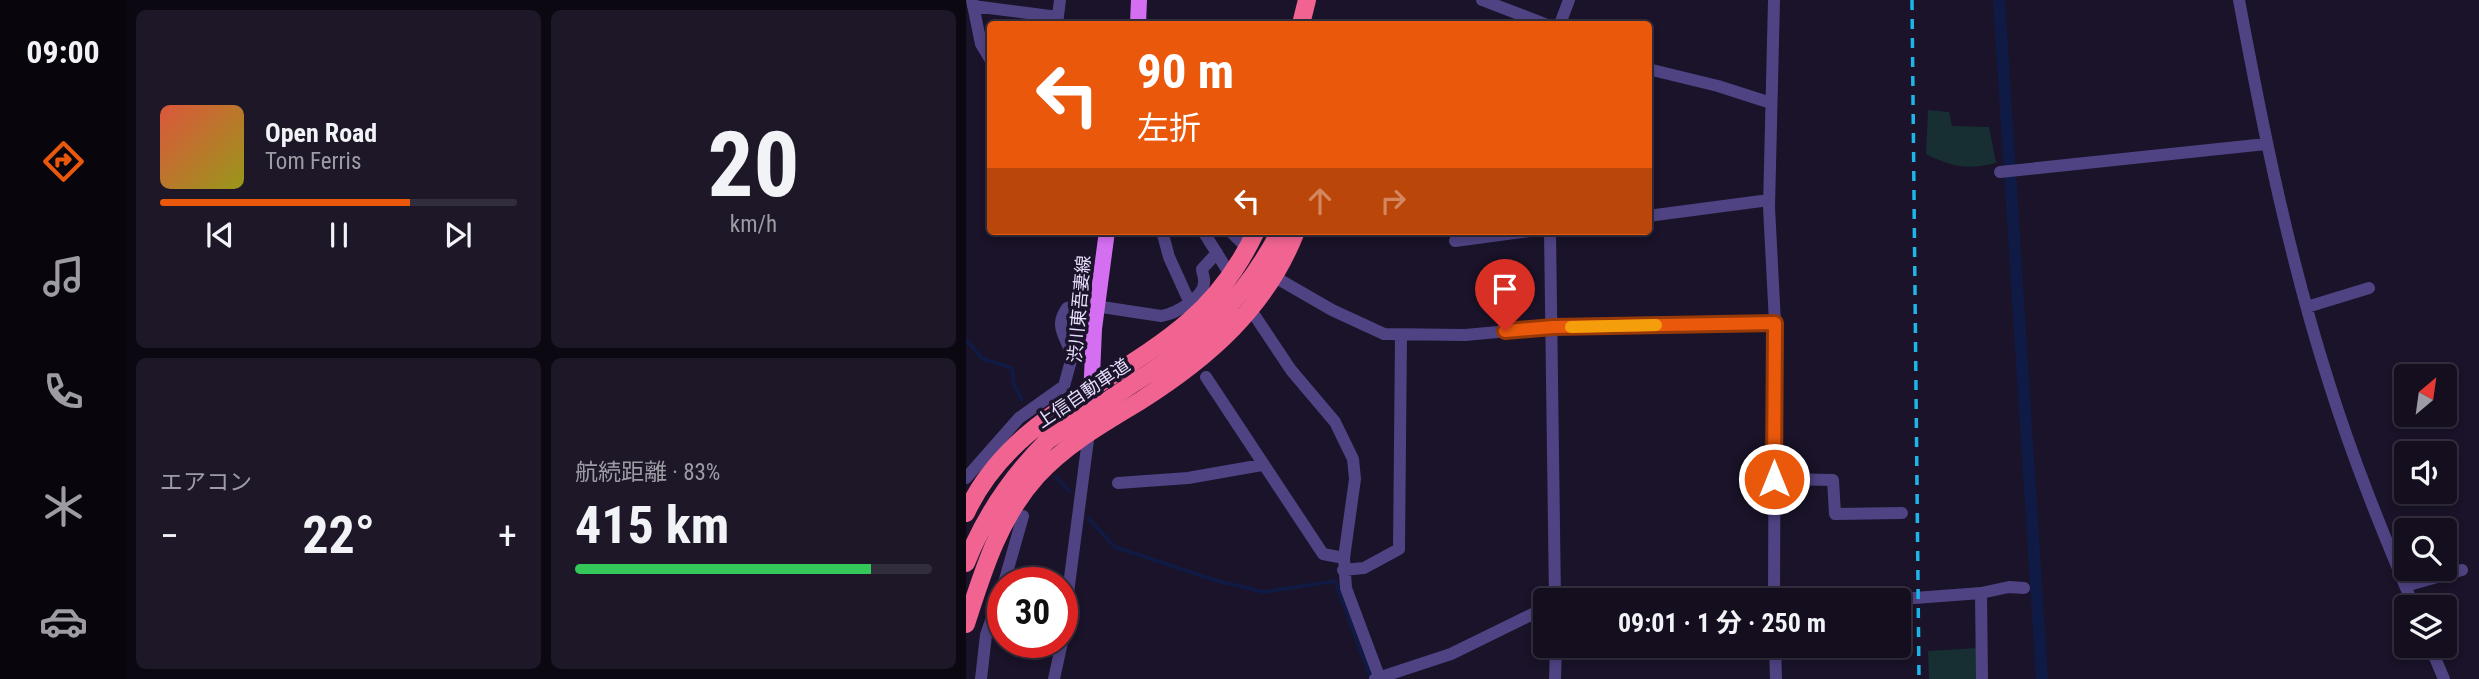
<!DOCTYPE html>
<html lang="ja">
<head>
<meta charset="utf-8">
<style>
	body { margin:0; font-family:"Roboto Condensed","Noto Sans JP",sans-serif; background:#1d1728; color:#f1f3f6; height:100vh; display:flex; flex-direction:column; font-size:26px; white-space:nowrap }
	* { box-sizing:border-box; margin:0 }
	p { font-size:23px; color:#9d9ca4 }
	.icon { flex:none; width:38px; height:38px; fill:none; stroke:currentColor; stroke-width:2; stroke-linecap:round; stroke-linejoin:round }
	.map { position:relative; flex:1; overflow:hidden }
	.panel { display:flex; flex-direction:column; gap:10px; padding:10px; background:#0b0811; width:840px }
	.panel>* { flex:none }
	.hud { position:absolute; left:21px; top:21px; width:665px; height:214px; border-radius:7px; box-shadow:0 4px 10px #0003,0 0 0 2px #332e3d; background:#ea580c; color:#fff; overflow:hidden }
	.needle { width:46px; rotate:29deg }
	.controls { position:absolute; left:1428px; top:364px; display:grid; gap:14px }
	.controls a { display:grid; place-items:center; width:63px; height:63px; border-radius:7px; background:#140e1f; box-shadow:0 4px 10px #0003,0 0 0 2px #332e3d; font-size:35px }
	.speed { position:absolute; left:21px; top:567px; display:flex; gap:14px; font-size:35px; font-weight:700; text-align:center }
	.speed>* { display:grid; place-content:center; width:91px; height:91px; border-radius:50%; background:#140e1f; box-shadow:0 4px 10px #0003,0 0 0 2px #332e3d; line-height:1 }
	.speed .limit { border:10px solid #d22; background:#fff; color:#111 }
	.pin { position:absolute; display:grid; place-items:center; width:60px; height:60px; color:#fff; margin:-72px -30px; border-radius:50% 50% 50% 0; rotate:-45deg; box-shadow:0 0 7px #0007 }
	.pin .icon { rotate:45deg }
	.me { position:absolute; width:77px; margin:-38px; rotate:0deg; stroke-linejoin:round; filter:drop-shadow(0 0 5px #0008) }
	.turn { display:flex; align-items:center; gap:24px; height:147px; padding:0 35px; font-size:32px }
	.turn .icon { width:91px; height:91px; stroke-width:2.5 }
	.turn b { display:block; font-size:49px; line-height:60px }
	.lanes { display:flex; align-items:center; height:66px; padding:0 35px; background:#0003; justify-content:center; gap:35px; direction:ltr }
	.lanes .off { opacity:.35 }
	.big { font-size:52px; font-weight:700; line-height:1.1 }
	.panel .tile { flex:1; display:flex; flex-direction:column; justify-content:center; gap:10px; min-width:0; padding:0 24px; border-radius:10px; background:#1d1728 }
	.panel .dial { align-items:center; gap:0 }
	.dial b { font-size:91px; line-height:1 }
	.song { display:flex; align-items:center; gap:21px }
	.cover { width:84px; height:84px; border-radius:10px; background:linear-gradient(135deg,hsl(10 70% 55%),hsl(60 70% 35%)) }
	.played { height:7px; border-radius:4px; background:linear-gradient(90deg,#ea580c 70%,#332e3d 70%) }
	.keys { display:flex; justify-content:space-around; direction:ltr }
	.heat { display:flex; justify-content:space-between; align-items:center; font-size:38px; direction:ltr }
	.charge { height:10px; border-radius:5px; background:linear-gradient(90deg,#34c759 83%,#332e3d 0) }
	.panel .tiles { flex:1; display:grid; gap:10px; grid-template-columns:repeat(2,1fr) }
	.trip { position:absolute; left:567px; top:588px; width:378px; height:70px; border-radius:7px; background:#140e1f; box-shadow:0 4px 10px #0003,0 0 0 2px #332e3d; font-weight:700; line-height:70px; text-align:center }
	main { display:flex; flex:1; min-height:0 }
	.tab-bar { display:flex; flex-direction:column; width:126px; justify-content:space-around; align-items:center; background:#08060c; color:#9d9ca4 }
	.tab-bar .icon { width:49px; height:49px }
	.tab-bar .active { color:#ea580c }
	.tab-bar b { font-size:32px; color:#f1f3f6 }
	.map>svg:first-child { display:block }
</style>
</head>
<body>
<main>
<nav class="tab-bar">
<b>09:00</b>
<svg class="icon active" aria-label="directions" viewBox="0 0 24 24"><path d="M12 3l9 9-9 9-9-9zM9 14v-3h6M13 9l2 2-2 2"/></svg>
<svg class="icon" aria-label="music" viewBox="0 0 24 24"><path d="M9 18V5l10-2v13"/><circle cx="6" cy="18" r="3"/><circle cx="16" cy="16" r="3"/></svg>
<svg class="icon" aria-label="phone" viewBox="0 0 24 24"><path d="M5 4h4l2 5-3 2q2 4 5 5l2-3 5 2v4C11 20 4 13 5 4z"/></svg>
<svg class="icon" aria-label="climate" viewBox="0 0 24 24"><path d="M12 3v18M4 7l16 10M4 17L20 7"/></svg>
<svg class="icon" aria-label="car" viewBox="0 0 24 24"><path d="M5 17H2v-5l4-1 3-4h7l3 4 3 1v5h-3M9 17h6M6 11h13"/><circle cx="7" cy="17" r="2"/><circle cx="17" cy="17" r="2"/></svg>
</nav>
<section class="panel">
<div class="tiles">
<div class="tile">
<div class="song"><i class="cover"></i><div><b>Open Road</b><p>Tom Ferris</p></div></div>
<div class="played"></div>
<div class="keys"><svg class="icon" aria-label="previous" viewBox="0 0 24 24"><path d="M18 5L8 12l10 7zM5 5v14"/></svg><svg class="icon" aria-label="pause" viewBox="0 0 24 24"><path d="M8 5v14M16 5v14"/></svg><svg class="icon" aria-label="next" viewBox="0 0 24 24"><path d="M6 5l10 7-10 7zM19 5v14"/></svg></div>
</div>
<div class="tile dial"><b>20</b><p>km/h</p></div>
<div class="tile"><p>エアコン</p>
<div class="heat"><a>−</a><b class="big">22°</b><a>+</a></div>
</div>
<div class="tile"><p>航続距離 · 83%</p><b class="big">415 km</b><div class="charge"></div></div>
</div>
</section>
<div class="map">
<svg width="1513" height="679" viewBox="0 0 1513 679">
	<rect width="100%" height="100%" fill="#1a1329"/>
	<path fill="#172f32" d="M962,110L983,112L986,126L1023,127L1030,163C1001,170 986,167 960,154Z
		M1011,648L1012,679H963L962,651Z"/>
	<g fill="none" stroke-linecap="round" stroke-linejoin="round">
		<path stroke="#101b45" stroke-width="3.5" d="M0,340L17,359L46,368L48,385L56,400
			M90,477L103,491
			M122,518L149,547L248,580L298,592L369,581L405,679"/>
		<path stroke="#101b45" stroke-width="12" d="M1033,0L1076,679"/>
		<path stroke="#4f4383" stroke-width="12" d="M6,0L15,44L24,59
			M516,0L579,24
			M1273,0C1297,129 1323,258 1363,383C1387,460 1417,533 1448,607
			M7,6L92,17
			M91,24L94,0
			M594,24L603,0
			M682,69L752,86L805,103
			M1034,172L1300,144
			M682,216L803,200
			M196,231L203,257L223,301
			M237,231L260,268
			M264,231L277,244
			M584,231L589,600
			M489,241L564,231
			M314,280L366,310L418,334L499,335L587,327L809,323
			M1341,307L1403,288
			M289,316L325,370L369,422L387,459L389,479L378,558L380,588L414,679
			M240,377L357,554L378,558
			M0,478L53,418L98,386L106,357C101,337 87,327 101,308L116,304L195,316C209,314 240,297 238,280C238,276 236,272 236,269L251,253
			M809,479L867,480L869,514L936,513
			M152,483L222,478L296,465
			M377,570L398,568L433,549L435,336
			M38,583L57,516
			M1439,586L1496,570
			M1015,593L1016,679
			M808,600L809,323L803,207L808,0
			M922,600L1015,593L1043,587L1058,588
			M96,639L123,432
			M809,646L810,679
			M1464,646L1478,679
			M15,679L20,635L37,586
			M88,679L96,642
			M409,679L485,654L579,608
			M589,679L590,646"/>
		<path stroke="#d56ff2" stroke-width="16" d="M172,24L173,0
			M124,423L128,329L141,231"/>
		<path stroke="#f16492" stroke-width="18" d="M335,24L341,0
			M171,381C234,342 280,297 314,231
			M0,513C45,416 148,386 223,321C252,296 274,265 290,231
			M0,563C19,515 46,476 82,440
			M0,624C17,571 33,518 71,476C100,444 138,423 174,401C242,358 301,307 330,231"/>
		<path stroke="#1cb6ea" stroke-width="3.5" stroke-dasharray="10 9" stroke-linecap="butt" d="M946,0L953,679"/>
		<path stroke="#f16492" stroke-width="18" d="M82,440L171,381"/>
	</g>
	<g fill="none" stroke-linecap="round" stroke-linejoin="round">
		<g stroke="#983908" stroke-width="18">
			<path id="route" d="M539,331L587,327L809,323L808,479"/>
		</g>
		<use href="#route" stroke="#ea580c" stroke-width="12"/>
		<path stroke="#f59e0b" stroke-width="12" d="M605,327L690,325"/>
	</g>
	<g text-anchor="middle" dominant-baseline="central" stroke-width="7" stroke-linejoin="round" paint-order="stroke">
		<g font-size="18" fill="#e6defc" stroke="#1a1329">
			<text transform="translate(113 309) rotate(-85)">渋川東吾妻線</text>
			<text transform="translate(117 393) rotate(-34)">上信自動車道</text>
		</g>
	</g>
</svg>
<div class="controls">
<a><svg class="needle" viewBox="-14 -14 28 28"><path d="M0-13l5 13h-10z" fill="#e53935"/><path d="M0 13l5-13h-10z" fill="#9d9ca4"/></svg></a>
<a><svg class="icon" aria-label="sound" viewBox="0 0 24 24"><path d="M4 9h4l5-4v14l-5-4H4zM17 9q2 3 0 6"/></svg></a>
<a><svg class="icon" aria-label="search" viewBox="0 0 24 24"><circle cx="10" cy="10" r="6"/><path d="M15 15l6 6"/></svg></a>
<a><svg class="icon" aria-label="layers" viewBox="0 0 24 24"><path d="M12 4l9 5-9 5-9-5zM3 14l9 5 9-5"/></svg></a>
</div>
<div class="speed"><div class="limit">30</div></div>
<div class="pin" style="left:539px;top:331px;background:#d93025"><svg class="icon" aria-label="arrive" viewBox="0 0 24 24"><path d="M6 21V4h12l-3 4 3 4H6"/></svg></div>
<svg class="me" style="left:808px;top:479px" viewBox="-20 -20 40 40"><circle r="17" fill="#ea580c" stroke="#fff" stroke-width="3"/><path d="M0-11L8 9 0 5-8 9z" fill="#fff"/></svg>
<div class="trip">09:01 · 1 分 · 250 m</div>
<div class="hud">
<div class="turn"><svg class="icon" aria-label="left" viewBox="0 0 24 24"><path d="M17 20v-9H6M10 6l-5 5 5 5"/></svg><div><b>90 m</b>左折</div></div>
<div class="lanes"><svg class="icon" aria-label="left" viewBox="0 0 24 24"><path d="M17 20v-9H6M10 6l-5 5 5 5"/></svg><svg class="icon off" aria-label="ahead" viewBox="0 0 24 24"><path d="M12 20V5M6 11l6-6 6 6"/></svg><svg class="icon off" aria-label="right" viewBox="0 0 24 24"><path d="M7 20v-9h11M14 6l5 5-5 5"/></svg></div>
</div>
</div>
</main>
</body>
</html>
